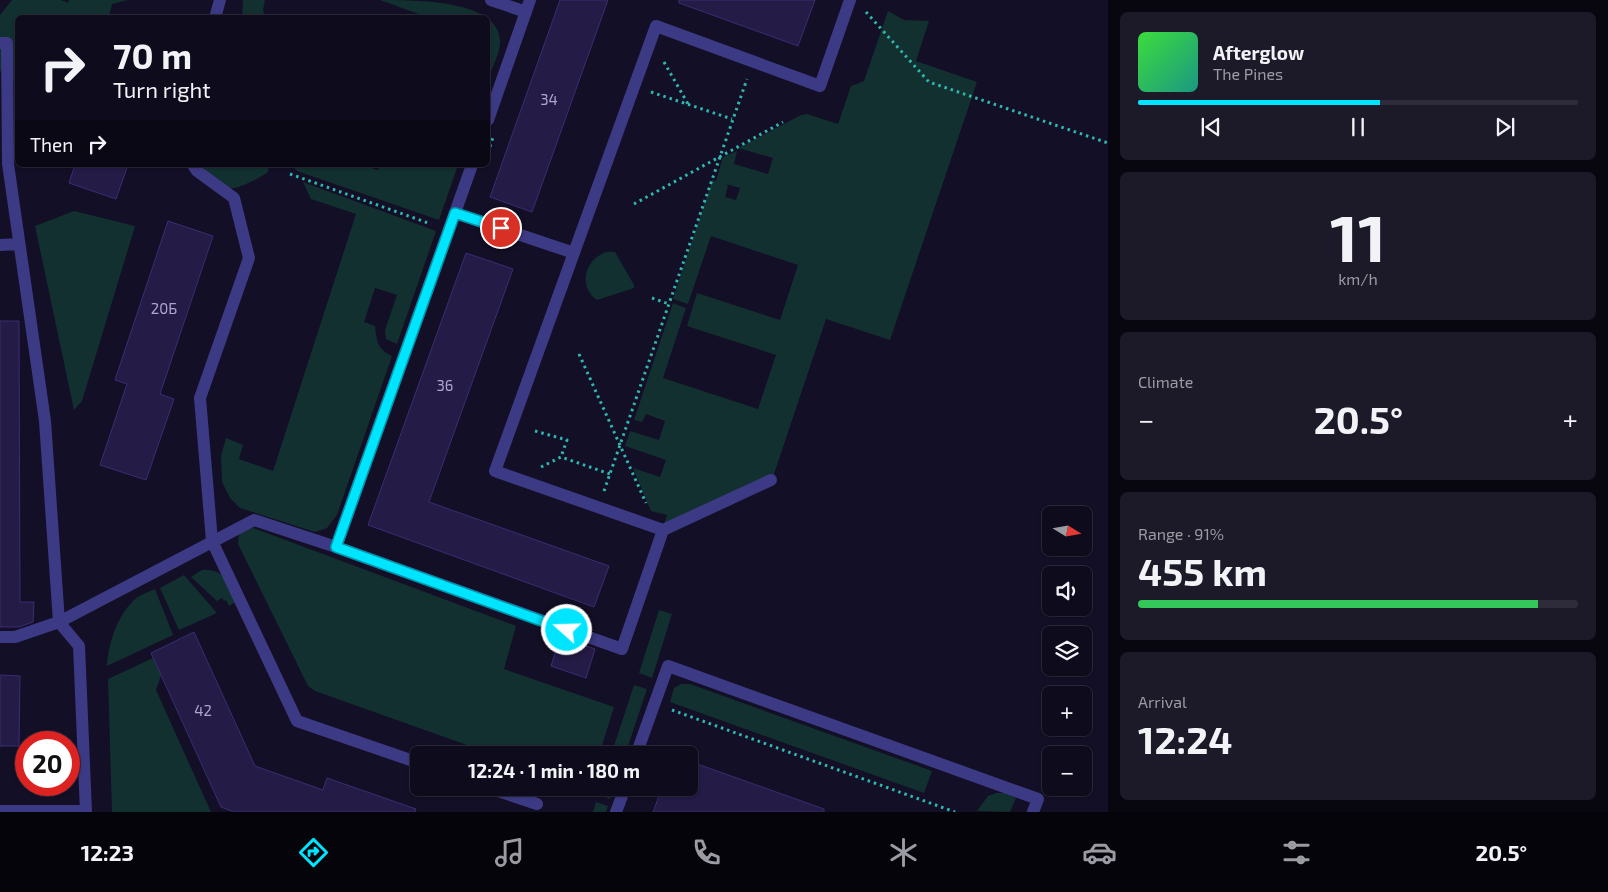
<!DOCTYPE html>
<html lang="en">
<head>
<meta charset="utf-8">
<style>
	body { margin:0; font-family:"Exo 2",sans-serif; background:#1c1929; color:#f1f3f6; height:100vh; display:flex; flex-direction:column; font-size:19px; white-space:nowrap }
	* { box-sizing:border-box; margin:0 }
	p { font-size:16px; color:#9b9ba3 }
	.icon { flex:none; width:28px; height:28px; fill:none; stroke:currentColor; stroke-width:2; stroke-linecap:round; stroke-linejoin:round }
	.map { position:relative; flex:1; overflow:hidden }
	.sheet { display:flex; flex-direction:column; gap:12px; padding:12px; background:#08060f; width:500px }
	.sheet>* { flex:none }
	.guide { position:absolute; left:15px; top:15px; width:475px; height:152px; border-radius:8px; box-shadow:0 1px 4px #0004,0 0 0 1px #2e2b3b; background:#0e0b1c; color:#f1f3f6; overflow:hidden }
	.needle { width:32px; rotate:101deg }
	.controls { position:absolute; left:1042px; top:506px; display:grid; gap:10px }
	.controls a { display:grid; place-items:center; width:50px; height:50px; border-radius:8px; background:#0e0b1c; box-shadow:0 1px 4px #0004,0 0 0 1px #2e2b3b; font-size:25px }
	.speed { position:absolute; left:15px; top:731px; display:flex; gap:10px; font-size:25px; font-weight:700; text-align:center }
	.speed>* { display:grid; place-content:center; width:65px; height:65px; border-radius:50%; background:#0e0b1c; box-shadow:0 1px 4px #0004,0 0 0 1px #2e2b3b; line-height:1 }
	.speed .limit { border:8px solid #d22; background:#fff; color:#111 }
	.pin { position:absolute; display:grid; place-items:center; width:42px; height:42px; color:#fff; margin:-21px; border:2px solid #fff; border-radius:50%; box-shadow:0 1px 5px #0007 }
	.me { position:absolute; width:55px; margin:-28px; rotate:290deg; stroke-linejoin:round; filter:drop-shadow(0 0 4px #0008) }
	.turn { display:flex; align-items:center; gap:18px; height:105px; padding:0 15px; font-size:22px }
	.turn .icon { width:65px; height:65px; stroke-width:2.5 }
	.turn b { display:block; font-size:35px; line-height:42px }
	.then { display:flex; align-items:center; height:48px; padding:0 15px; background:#0003; gap:10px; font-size:19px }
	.big { font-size:38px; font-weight:700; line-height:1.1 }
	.sheet .card { flex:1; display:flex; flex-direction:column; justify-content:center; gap:8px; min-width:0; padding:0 18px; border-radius:8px; background:#1c1929 }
	.sheet .dial { align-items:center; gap:0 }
	.dial b { font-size:65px; line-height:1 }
	.song { display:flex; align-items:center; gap:15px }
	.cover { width:60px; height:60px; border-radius:8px; background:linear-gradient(135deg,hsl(120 70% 55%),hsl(170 70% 35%)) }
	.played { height:5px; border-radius:2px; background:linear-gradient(90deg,#00e5ff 55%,#2e2b3b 55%) }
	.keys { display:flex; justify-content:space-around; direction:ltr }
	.heat { display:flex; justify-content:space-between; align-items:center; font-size:28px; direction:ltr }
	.charge { height:8px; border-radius:4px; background:linear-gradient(90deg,#34c759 91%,#2e2b3b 0) }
	.trip { position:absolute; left:410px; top:746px; width:288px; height:50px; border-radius:8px; background:#0e0b1c; box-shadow:0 1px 4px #0004,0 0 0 1px #2e2b3b; font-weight:700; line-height:50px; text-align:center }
	.menu { display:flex; height:80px; justify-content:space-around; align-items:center; background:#06040b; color:#9b9ba3 }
	.menu .icon { width:35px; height:35px }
	.menu .on { color:#00e5ff }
	.menu b { font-size:22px; color:#f1f3f6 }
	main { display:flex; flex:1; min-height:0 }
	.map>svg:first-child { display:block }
</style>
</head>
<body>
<main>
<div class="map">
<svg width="1108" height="812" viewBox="0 0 1108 812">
	<rect width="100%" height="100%" fill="#130f26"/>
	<path fill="#12302f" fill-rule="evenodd" d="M12,0H61L68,3L69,0H128L112,4L109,17L18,18L17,84L0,71V15Z
		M243,0H265L263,10L265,17H242Z
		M380,0C416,0 498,0 500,40C501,52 491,69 488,80V18L427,17Z
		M888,11L904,20L929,21L916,61L977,82L890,340L826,319L774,474L664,525L667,515L651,511L633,468L660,477L666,460L625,446L630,431L659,440L665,421L646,414L642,422L634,420L673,303L686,308L663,378L758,409L776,355L687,326L697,293L780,320L798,265L711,236L688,304L673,299L712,180L716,181L723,157L737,151L734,164L768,174L773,158L738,148L801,115L807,114L838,124L851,86L864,81ZM722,183L740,188L736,200L725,197L728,185Z
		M204,165H269L268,172C261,177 237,191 228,188C221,186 212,177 205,172Z
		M292,165H362L378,170L380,165H458L439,220L297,171Z
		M303,182L436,231L397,344L386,339L385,330L397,295L375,288L364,322L375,326C377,341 377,349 392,356L337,515L327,528L315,532L240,508L230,498L222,482L221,456L226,438L243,445L239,459L273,471L356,214L311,199Z
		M74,211L135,226L82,401L74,410L35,226Z
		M606,252H615L634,285V288L597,300C578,287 584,260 606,252Z
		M253,528L516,626L504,669L614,707L599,755H573L558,749L551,750L546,755H495L315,691L308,686L238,544L239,534L247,529Z
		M202,570C224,568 228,583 237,601L229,606L226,600L224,601L222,598L217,601L191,577Z
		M184,575L217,613L179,630L160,588Z
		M155,589L173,635L107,666C108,644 117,616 134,600C139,595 149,592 155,589Z
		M659,610L672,614L652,678L639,673Z
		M170,650L156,690L211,812H112L108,679Z
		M681,684H690L932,771L924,793L670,702L674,688Z
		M634,685L647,689L625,755H611Z
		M600,788H614L610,799L597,794Z
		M996,793H1004L1016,798L1010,812L977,811L988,796Z
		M596,802L608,806L606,812H593Z"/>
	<path fill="#241b47" stroke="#3b2d73" d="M560,0H608L532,212L490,197Z
		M679,0H815L798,46L679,3Z
		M75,165H128L116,199L69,183Z
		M168,221L213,236L160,394L174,399L146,480L100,465L127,384L115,380Z
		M466,253L513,269L429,502L609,566L594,607L368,525Z
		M0,321H19L20,602H34L33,622L19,627H0Z
		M194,632L255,766L323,790L327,778L416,809L415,812H234L221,807L151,653Z
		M560,637L595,649L586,678L551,666Z
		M0,675L20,676L19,746H0Z
		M689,761L824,809V812H653L662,788H689Z"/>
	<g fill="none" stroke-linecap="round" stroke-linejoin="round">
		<path stroke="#2fb8b0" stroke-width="3" stroke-dasharray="2.5 4" stroke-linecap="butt" d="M866,12L929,82L1108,143
			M664,62L688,104
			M651,92L732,119
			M488,153L493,137
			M290,174L431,224
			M634,204L783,122
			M652,298L669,304
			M579,354L646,503
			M535,431L567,440L561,457
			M541,467L561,457L610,474
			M604,491L747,79
			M672,710L955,812"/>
		<path stroke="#3d3a85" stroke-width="12" d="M491,0L526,12
			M215,18L220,0
			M0,43H7L8,164L45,421L59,622L79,646L86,812
			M488,120L530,0
			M193,165L197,171L234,198L249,258L200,398L212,541L297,721L419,763
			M455,213L574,253
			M0,245L19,244
			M663,530L495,471L656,26L820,86L850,0
			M336,547L472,165
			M0,637H15L59,622L254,520L336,547L622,649L663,530L771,480
			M636,755L668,666L1038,799L1033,812
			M489,788L537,804
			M0,811H86
			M616,812L625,788"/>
	</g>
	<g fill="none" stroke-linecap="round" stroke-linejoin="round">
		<g stroke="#0095a6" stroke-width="12">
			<path id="route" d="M501,228L455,213L336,547L567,630"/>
		</g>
		<use href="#route" stroke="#00e5ff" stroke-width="9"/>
	</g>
	<g text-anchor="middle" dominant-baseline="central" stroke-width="5" stroke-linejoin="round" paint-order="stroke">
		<g font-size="15" fill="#aca6d1">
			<text x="549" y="99">34</text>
			<text x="164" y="308">20Б</text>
			<text x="445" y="385">36</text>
			<text x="203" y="710">42</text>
		</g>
	</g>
</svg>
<div class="controls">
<a><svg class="needle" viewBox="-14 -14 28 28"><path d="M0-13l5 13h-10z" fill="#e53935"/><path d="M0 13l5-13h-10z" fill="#9b9ba3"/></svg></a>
<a><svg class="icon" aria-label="sound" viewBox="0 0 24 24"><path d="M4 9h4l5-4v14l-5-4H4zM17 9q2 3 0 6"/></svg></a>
<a><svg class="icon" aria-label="layers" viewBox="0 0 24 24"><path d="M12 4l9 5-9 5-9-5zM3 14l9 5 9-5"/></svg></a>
<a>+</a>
<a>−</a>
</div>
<div class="speed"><div class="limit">20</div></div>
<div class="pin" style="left:501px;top:228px;background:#d93025"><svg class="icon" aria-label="arrive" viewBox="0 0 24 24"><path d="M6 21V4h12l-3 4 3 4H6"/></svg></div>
<svg class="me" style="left:567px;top:630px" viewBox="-20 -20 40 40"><circle r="17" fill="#00e5ff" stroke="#fff" stroke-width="3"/><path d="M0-11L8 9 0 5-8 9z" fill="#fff"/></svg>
<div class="trip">12:24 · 1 min · 180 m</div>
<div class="guide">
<div class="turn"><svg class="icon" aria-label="right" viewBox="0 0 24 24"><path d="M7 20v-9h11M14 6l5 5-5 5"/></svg><div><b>70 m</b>Turn right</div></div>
<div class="then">Then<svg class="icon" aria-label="right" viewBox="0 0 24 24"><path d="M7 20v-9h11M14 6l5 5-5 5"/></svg></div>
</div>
</div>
<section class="sheet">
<div class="card">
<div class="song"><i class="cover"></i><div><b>Afterglow</b><p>The Pines</p></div></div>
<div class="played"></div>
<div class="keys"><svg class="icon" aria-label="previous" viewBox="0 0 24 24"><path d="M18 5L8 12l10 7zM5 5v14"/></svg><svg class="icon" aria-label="pause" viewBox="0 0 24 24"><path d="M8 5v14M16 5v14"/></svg><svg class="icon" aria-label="next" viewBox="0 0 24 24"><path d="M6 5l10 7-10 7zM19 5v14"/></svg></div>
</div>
<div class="card dial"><b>11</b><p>km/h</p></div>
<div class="card"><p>Climate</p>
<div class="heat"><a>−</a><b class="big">20.5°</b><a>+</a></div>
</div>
<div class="card"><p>Range · 91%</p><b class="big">455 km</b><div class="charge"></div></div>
<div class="card"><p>Arrival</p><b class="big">12:24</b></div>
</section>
</main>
<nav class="menu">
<b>12:23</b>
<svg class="icon on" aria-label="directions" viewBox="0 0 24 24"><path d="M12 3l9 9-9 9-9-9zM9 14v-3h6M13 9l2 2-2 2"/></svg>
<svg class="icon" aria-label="music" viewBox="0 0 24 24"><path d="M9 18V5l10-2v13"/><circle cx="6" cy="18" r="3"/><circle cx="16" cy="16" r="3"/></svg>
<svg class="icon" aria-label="phone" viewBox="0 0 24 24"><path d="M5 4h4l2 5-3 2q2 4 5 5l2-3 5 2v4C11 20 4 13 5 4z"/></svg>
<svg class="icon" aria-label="climate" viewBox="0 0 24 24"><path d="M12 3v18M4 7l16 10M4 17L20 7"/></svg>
<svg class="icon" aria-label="car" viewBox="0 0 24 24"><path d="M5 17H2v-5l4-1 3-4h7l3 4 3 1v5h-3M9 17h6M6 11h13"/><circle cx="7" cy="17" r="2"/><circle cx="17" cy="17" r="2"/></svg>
<svg class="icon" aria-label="filters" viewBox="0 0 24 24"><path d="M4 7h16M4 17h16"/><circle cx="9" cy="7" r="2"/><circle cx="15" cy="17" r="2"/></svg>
<b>20.5°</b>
</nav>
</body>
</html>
